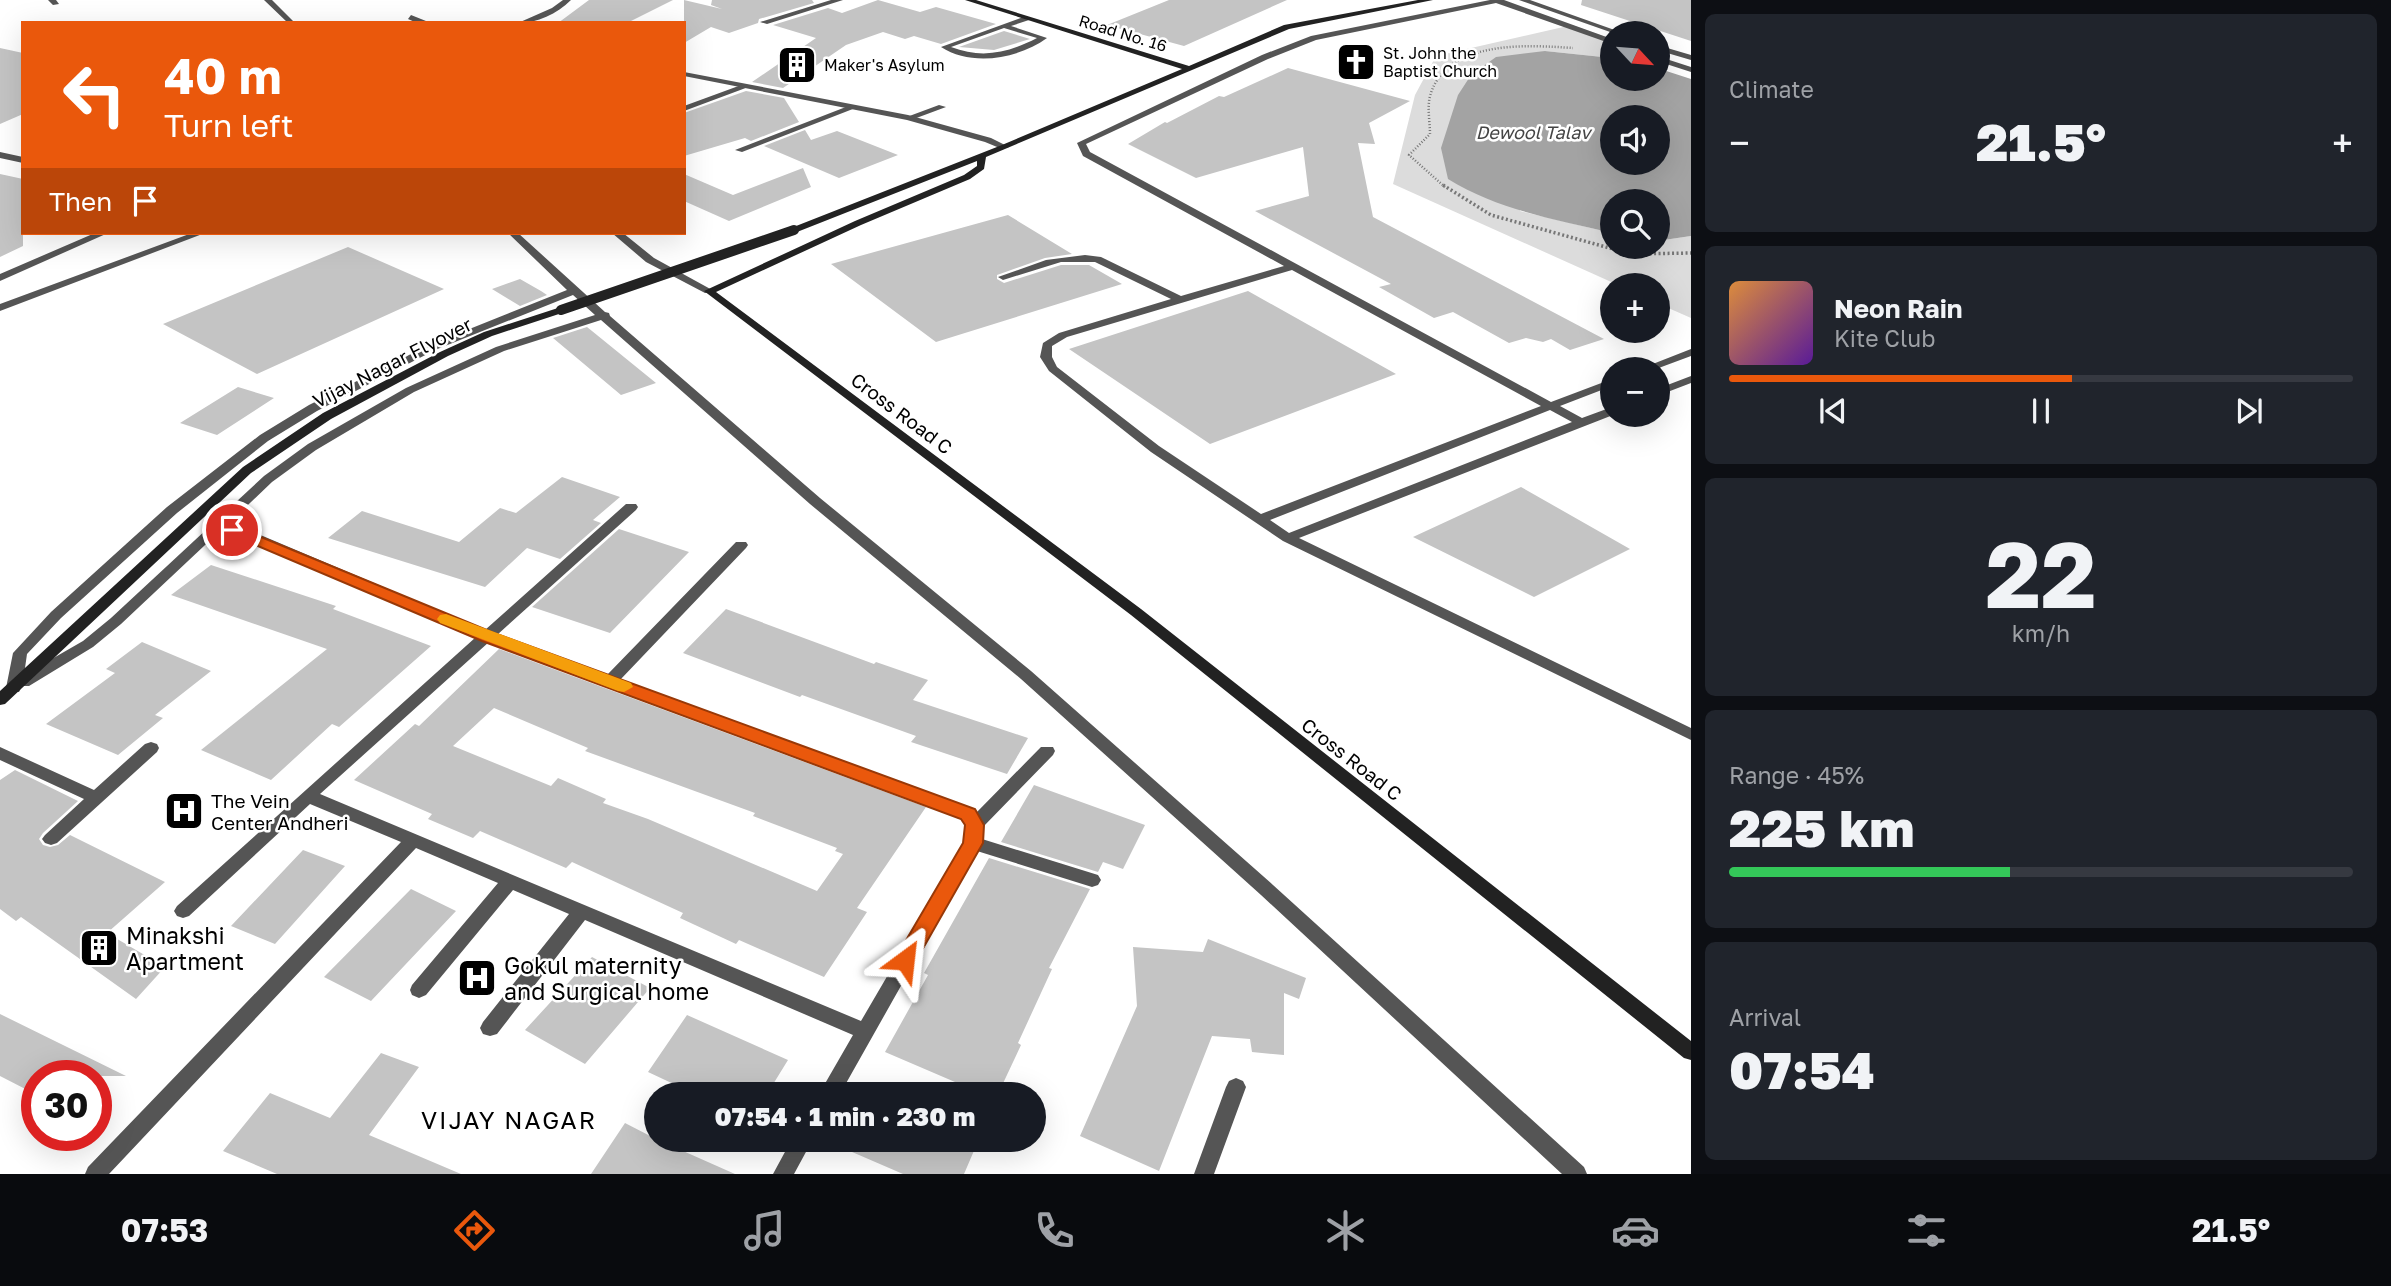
<!DOCTYPE html>
<html lang="en">
<head>
<meta charset="utf-8">
<style>
	body { margin:0; font-family:"Golos Text",sans-serif; background:#20242c; color:#f1f3f6; height:100vh; display:flex; flex-direction:column; font-size:26px; white-space:nowrap }
	* { box-sizing:border-box; margin:0 }
	p { font-size:23px; color:#9ea1a6 }
	.icon { flex:none; width:38px; height:38px; fill:none; stroke:currentColor; stroke-width:2; stroke-linecap:round; stroke-linejoin:round }
	.map { position:relative; flex:1; overflow:hidden }
	.sheet { display:flex; flex-direction:column; gap:14px; padding:14px; background:#0d0f14; width:700px }
	.sheet>* { flex:none }
	.banner { position:absolute; left:21px; top:21px; width:665px; height:214px; border-radius:0px; box-shadow:0 7px 28px #0002; background:#ea580c; color:#fff; overflow:hidden }
	.needle { width:46px; rotate:116deg }
	.controls { position:absolute; left:1600px; top:21px; display:grid; gap:14px }
	.controls a { display:grid; place-items:center; width:70px; height:70px; border-radius:50%; background:#171b24; box-shadow:0 7px 28px #0002; font-size:35px }
	.speed { position:absolute; left:21px; top:1060px; display:flex; gap:14px; font-size:35px; font-weight:700; text-align:center }
	.speed>* { display:grid; place-content:center; width:91px; height:91px; border-radius:50%; background:#171b24; box-shadow:0 7px 28px #0002; line-height:1 }
	.speed .limit { border:10px solid #d22; background:#fff; color:#111 }
	.pin { position:absolute; display:grid; place-items:center; width:60px; height:60px; color:#fff; margin:-30px; border:4px solid #fff; border-radius:50%; box-shadow:0 2px 7px #0007 }
	.me { position:absolute; width:77px; margin:-38px; rotate:30deg; stroke-linejoin:round; filter:drop-shadow(0 0 5px #0008) }
	.turn { display:flex; align-items:center; gap:24px; height:147px; padding:0 28px; font-size:32px }
	.turn .icon { width:91px; height:91px; stroke-width:2.5 }
	.turn b { display:block; font-size:49px; line-height:60px }
	.then { display:flex; align-items:center; height:66px; padding:0 28px; background:#0003; gap:14px; font-size:26px }
	.big { font-size:52px; font-weight:800; line-height:1.1 }
	.sheet .widget { flex:1; display:flex; flex-direction:column; justify-content:center; gap:10px; min-width:0; padding:0 24px; border-radius:10px; background:#20242c }
	.sheet .dial { align-items:center; gap:0 }
	.dial b { font-size:91px; line-height:1 }
	.song { display:flex; align-items:center; gap:21px }
	.cover { width:84px; height:84px; border-radius:10px; background:linear-gradient(135deg,hsl(30 70% 55%),hsl(270 70% 35%)) }
	.played { height:7px; border-radius:4px; background:linear-gradient(90deg,#ea580c 55%,#363941 55%) }
	.keys { display:flex; justify-content:space-around; direction:ltr }
	.heat { display:flex; justify-content:space-between; align-items:center; font-size:38px; direction:ltr }
	.charge { height:10px; border-radius:5px; background:linear-gradient(90deg,#34c759 45%,#363941 0) }
	.trip { position:absolute; left:644px; top:1082px; width:402px; height:70px; border-radius:35px; background:#171b24; box-shadow:0 7px 28px #0002; font-weight:800; line-height:70px; text-align:center }
	.tabs { display:flex; height:112px; justify-content:space-around; align-items:center; background:#090b0e; color:#9ea1a6 }
	.tabs .icon { width:49px; height:49px }
	.tabs .current { color:#ea580c }
	.tabs b { font-size:32px; color:#f1f3f6 }
	main { display:flex; flex:1; min-height:0 }
	.map>svg:first-child { display:block }
</style>
</head>
<body>
<main>
<div class="map">
<svg width="1691" height="1174" viewBox="0 0 1691 1174">
	<rect width="100%" height="100%" fill="#fff"/>
	<path fill="#dcdcdc" d="M1572,25L1612,39V58L1545,51L1520,211L1612,233V247H1657V241L1691,236V318L1657,303V285H1618L1393,184L1415,95L1436,56Z"/>
	<path fill="#a3a3a3" fill-rule="evenodd" d="M1545,51L1612,58V79H1657V68L1691,79V236L1657,241V201H1612V233C1555,219 1498,210 1448,179L1441,148L1458,95L1471,75L1496,57ZM1612,117H1657V163H1612Z"/>
	<path fill="#c4c4c4" fill-rule="evenodd" d="M589,0H673L627,23H558Z
		M684,0L722,9L711,5L712,0H812L814,3L759,19L758,23L729,33L711,27L684,43Z
		M878,0L920,12L936,7L996,24L941,44L914,36L905,39L883,32L846,45L783,88L752,82L816,38L773,25L828,8L842,13Z
		M1169,0H1287L1184,46L1107,25Z
		M1582,0H1691V41L1581,5Z
		M1004,31L1030,39L994,50L959,47Z
		M0,48L23,53V114L0,124Z
		M1288,68L1410,101L1369,123L1375,144L1358,143L1373,217L1604,339L1570,350L1551,339L1543,342L1526,338L1509,343L1453,312L1434,318L1379,287L1391,284L1255,211L1309,196L1303,147L1196,178L1128,144L1165,122L1167,123L1219,96L1224,97Z
		M746,91L784,98L799,122L751,141L745,138L684,156V113Z
		M805,130L811,140L837,131L898,155L839,178L764,146Z
		M803,168L811,187L729,221L684,201V174L733,195Z
		M0,174L23,179V246L0,257Z
		M1008,215L1072,254L1045,258L997,275V279L1004,283L1061,265H1089L1122,284L936,342L831,264Z
		M348,247L444,289L257,374L163,324Z
		M520,279L541,291L547,295L520,306L492,289Z
		M1248,291L1396,374L1210,444L1069,349Z
		M587,327L592,331L656,383L621,395L553,338Z
		M238,387L274,398L217,435L180,423Z
		M562,477L620,497L593,520L601,523L560,559L527,548L485,587L328,538L362,511L459,542L500,508L516,513Z
		M1521,487L1630,549L1534,597L1413,537Z
		M619,529L689,552L610,633L532,607Z
		M211,565L336,606L333,609L431,646L339,727L332,724L271,780L201,750L327,649L171,595Z
		M726,609L874,664L876,662L928,680L913,700L1028,738L1007,774L911,742L916,736L802,695L800,697L683,653Z
		M142,642L211,671L155,715L163,718L118,755L46,724L115,673L106,669Z
		M499,649L926,807L857,908L867,912L824,977L739,940L736,944L680,918L683,913L572,862L566,868L480,831L473,838L428,819L432,814L354,780L415,724L419,726ZM494,708L588,748L585,751L755,813L753,816L837,848L835,851L843,854L817,891L648,819L603,803L606,799L558,778L551,786L453,746Z
		M15,770L78,801L43,833L39,839L43,845L50,847L58,845L70,835L165,882L107,933L165,967L136,999L21,917L16,921L0,909V780Z
		M1034,785L1145,825L1123,869L1103,862L1098,872L1001,842Z
		M303,850L345,866L275,944L231,926Z
		M989,858L1090,889L1049,968L1052,969L1018,1043L1021,1045L998,1094H983L885,1052L928,975L924,973Z
		M411,889L456,911L371,1001L324,977Z
		M1208,939L1306,978L1299,999L1284,993V1055L1252,1052L1250,1039L1212,1036L1159,1171L1080,1136L1137,1006L1133,947L1203,952Z
		M592,957L650,988L585,1064L525,1030Z
		M0,1014L126,1076H37V1095L0,1076Z
		M687,1015L788,1060L767,1094H695L648,1072Z
		M381,1053L419,1067L369,1135L461,1174H277L223,1151L270,1093L330,1118Z
		M625,1123L656,1139L735,1174H591Z
		M822,1139H979L964,1174H903Z"/>
	<g fill="none" stroke-linecap="round" stroke-linejoin="round">
		<path stroke="#777" stroke-width="2.5" stroke-dasharray="1 2" stroke-linecap="butt" d="M1445,187L1409,155L1430,134C1430,122 1427,108 1430,96C1446,39 1528,45 1573,48"/>
		<path stroke="#777" stroke-width="3.5" stroke-dasharray="2 2.5" stroke-linecap="butt" d="M1443,185L1491,215L1631,254L1691,253"/>
		<path fill="#555" fill-rule="evenodd" d="M264,0H272L295,23H288Z
			M1490,0H1504L1612,39V44L1496,3L1316,40L1268,59L1086,144L1090,152L1551,402L1612,379V386L1560,406L1582,418L1612,407L1613,415L1299,538L1691,728V740L1283,541L1151,452L1049,371L1040,357L1043,343L1059,333L1171,299L1095,262H1061L1003,280L998,277L1046,260L1085,255L1101,257L1181,296L1284,266L1083,156L1077,143L1262,55L1311,36ZM1292,270L1541,406L1261,514L1159,446L1057,367L1052,357V346L1067,337ZM1550,410L1572,422L1289,533L1270,520Z
			M1519,0H1530L1623,33H1613Z
			M1026,16L1029,20L1011,26L1047,38C1018,59 972,67 941,47ZM1004,28L1037,38C1008,53 982,59 951,47Z
			M1657,45L1691,55V60L1657,50Z
			M1657,56L1691,67V72L1657,61Z
			M744,84L751,86L684,111V106Z
			M851,105L858,107L742,152L735,150Z
			M939,105L946,107L911,120L904,118Z
			M0,152L23,157V163L0,158Z
			M95,233H108L0,281V274Z
			M1691,349V356L1656,369H1640Z
			M1691,376V383L1657,396V389Z
			M151,742L157,744L159,748L157,752L57,843L51,845L45,843L42,839L45,835L84,799L0,760V747L94,790L145,744Z
			M1236,1078L1243,1081L1246,1087L1214,1174H1194L1226,1087L1229,1081Z"/>
		<path fill="#555" fill-rule="evenodd" d="M48,0H56L59,4L53,5Z
			M563,0H571C557,14 537,23 518,23L552,8Z
			M831,0H843L767,24L760,22Z
			M411,15L426,21V23H417L408,19Z
			M684,72L908,115L991,138L1009,147L1002,149L985,142L907,120L684,76Z
			M192,233H205L0,311V304Z
			M508,233H518L605,312L609,313L610,316L820,498L1031,671L1273,885L1584,1167L1587,1174H1562L1261,895L1021,679L810,504L601,320L504,351L414,392L316,450L272,482L228,524L251,531L485,630L626,504H636L638,507L636,510L497,635L607,675L736,542H746L748,545L746,548L620,680L974,810L976,813L1041,747H1053L1055,751L1053,755L983,827L982,839L1098,875L1101,880L1098,885L1092,887L977,851L840,1094H819L853,1035L585,920L497,1034L490,1036L483,1034L480,1028L483,1022L569,914L513,890L426,995L419,998L412,995L410,990L412,985L498,883L416,848L109,1174H85L88,1167L401,842L310,804L189,916L183,918L177,916L174,911L177,906L476,637L241,537L221,530L121,624L93,647L29,686H22L19,692H9L6,688L13,653L51,612L167,507L260,435L309,405L427,346L567,290ZM573,295L595,315L496,347L406,388L308,444L264,476L111,618L83,641L24,675L27,654L61,618L177,513L268,441L317,411L435,350ZM489,642L962,818L967,825L965,843L861,1021L320,794Z
			M612,233H623L654,258L714,291L713,293H705L646,262Z
			M792,1139H813L794,1174H773Z"/>
		<path fill="#222" fill-rule="evenodd" d="M965,0H976L1189,66L1284,25L1418,0H1433L1289,29L986,157L984,169L970,179L861,225L716,292L1141,609L1691,1041V1060L1684,1058L1131,615L704,291L855,221L964,175L977,166V161L797,232H791V228L1002,145L1182,69Z
			M561,307L566,310L565,312L492,336L448,356L331,419L251,473L5,704L0,705V691L243,467L323,413L440,352L484,332Z"/>
		<path stroke="#222" stroke-width="10" d="M561,310L794,230"/>
	</g>
	<path fill="#ea580c" stroke="#983908" stroke-width="2" d="M232,525L494,633L975,809L984,825L983,843L913,966L905,969L898,966L895,960L898,954L963,843L965,825L961,819L482,641L227,533L224,530Z"/>
	<path fill="#f59e0b" d="M446,614L631,683L633,687L624,692L618,691L440,623L437,619L440,615Z"/>
	<defs>
		<g id="church-square" transform="scale(2.0125)"><rect x="-9" y="-9" width="18" height="18" rx="4" fill="#000" stroke="#fff"/><path d="M-1.2-6h2.4v3.5h3.3v2.4h-3.3V6h-2.4V-.1h-3.3v-2.4h3.3Z" fill="#fff"/></g>
		<g id="building-square" transform="scale(2.0125)"><rect x="-9" y="-9" width="18" height="18" rx="4" fill="#000" stroke="#fff"/><path d="M-4-6H4V6H1V3H-1V6H-4ZM-2.5-4.3h1.7v1.8h-1.7ZM.8-4.3h1.7v1.8H.8ZM-2.5-1h1.7V.8h-1.7ZM.8-1h1.7V.8H.8Z" fill="#fff"/></g>
		<g id="hospital-square" transform="scale(2.0125)"><rect x="-9" y="-9" width="18" height="18" rx="4" fill="#000" stroke="#fff"/><path d="M-5-5h3v3.5h4V-5h3V5h-3V1.5h-4V5h-3Z" fill="#fff"/></g>
	</defs>
	<g fill-rule="evenodd">
		<use href="#church-square" x="1356" y="62"/>
		<use href="#building-square" x="797" y="65"/>
		<use href="#hospital-square" x="184" y="811"/>
		<use href="#building-square" x="99" y="948"/>
		<use href="#hospital-square" x="477" y="978"/>
	</g>
	<g text-anchor="middle" dominant-baseline="central" stroke-width="5" stroke-linejoin="round" paint-order="stroke">
		<g font-size="16" fill="#000" stroke="#fff">
			<text transform="translate(1123 33) rotate(17)">Road No. 16</text>
		</g>
		<g font-size="16" fill="#000" stroke="#fff" text-anchor="start">
			<text x="1383" y="53">St. John the<tspan x="1383" dy="18">Baptist Church</tspan></text>
			<text x="824" y="65">Maker's Asylum</text>
		</g>
		<g font-size="18" font-style="italic" fill="#444" stroke="#fff">
			<text x="1533" y="132">Dewool Talav</text>
		</g>
		<g font-size="19" fill="#000" stroke="#fff">
			<text transform="translate(392 362) rotate(-27)">Vijay Nagar Flyover</text>
			<text transform="translate(902 413) rotate(37)">Cross Road C</text>
			<text transform="translate(1352 759) rotate(38)">Cross Road C</text>
		</g>
		<g font-size="19" fill="#000" stroke="#fff" text-anchor="start">
			<text x="211" y="800">The Vein<tspan x="211" dy="22">Center Andheri</tspan></text>
		</g>
		<g font-size="23" fill="#000" stroke="#fff" text-anchor="start">
			<text x="126" y="935">Minakshi<tspan x="126" dy="26">Apartment</tspan></text>
			<text x="504" y="965">Gokul maternity<tspan x="504" dy="26">and Surgical home</tspan></text>
		</g>
		<g font-size="24" letter-spacing="2" fill="#000" stroke="#fff">
			<text x="509" y="1119">VIJAY NAGAR</text>
		</g>
	</g>
</svg>
<div class="controls">
<a><svg class="needle" viewBox="-14 -14 28 28"><path d="M0-13l5 13h-10z" fill="#e53935"/><path d="M0 13l5-13h-10z" fill="#9ea1a6"/></svg></a>
<a><svg class="icon" aria-label="sound" viewBox="0 0 24 24"><path d="M4 9h4l5-4v14l-5-4H4zM17 9q2 3 0 6"/></svg></a>
<a><svg class="icon" aria-label="search" viewBox="0 0 24 24"><circle cx="10" cy="10" r="6"/><path d="M15 15l6 6"/></svg></a>
<a>+</a>
<a>−</a>
</div>
<div class="speed"><div class="limit">30</div></div>
<div class="pin" style="left:232px;top:530px;background:#d93025"><svg class="icon" aria-label="arrive" viewBox="0 0 24 24"><path d="M6 21V4h12l-3 4 3 4H6"/></svg></div>
<svg class="me" style="left:905px;top:960px" viewBox="-20 -20 40 40"><path d="M0-17L14 15 0 8-14 15z" fill="#ea580c" stroke="#fff" stroke-width="4"/></svg>
<div class="trip">07:54 · 1 min · 230 m</div>
<div class="banner">
<div class="turn"><svg class="icon" aria-label="left" viewBox="0 0 24 24"><path d="M17 20v-9H6M10 6l-5 5 5 5"/></svg><div><b>40 m</b>Turn left</div></div>
<div class="then">Then<svg class="icon" aria-label="arrive" viewBox="0 0 24 24"><path d="M6 21V4h12l-3 4 3 4H6"/></svg></div>
</div>
</div>
<section class="sheet">
<div class="widget"><p>Climate</p>
<div class="heat"><a>−</a><b class="big">21.5°</b><a>+</a></div>
</div>
<div class="widget">
<div class="song"><i class="cover"></i><div><b>Neon Rain</b><p>Kite Club</p></div></div>
<div class="played"></div>
<div class="keys"><svg class="icon" aria-label="previous" viewBox="0 0 24 24"><path d="M18 5L8 12l10 7zM5 5v14"/></svg><svg class="icon" aria-label="pause" viewBox="0 0 24 24"><path d="M8 5v14M16 5v14"/></svg><svg class="icon" aria-label="next" viewBox="0 0 24 24"><path d="M6 5l10 7-10 7zM19 5v14"/></svg></div>
</div>
<div class="widget dial"><b>22</b><p>km/h</p></div>
<div class="widget"><p>Range · 45%</p><b class="big">225 km</b><div class="charge"></div></div>
<div class="widget"><p>Arrival</p><b class="big">07:54</b></div>
</section>
</main>
<nav class="tabs">
<b>07:53</b>
<svg class="icon current" aria-label="directions" viewBox="0 0 24 24"><path d="M12 3l9 9-9 9-9-9zM9 14v-3h6M13 9l2 2-2 2"/></svg>
<svg class="icon" aria-label="music" viewBox="0 0 24 24"><path d="M9 18V5l10-2v13"/><circle cx="6" cy="18" r="3"/><circle cx="16" cy="16" r="3"/></svg>
<svg class="icon" aria-label="phone" viewBox="0 0 24 24"><path d="M5 4h4l2 5-3 2q2 4 5 5l2-3 5 2v4C11 20 4 13 5 4z"/></svg>
<svg class="icon" aria-label="climate" viewBox="0 0 24 24"><path d="M12 3v18M4 7l16 10M4 17L20 7"/></svg>
<svg class="icon" aria-label="car" viewBox="0 0 24 24"><path d="M5 17H2v-5l4-1 3-4h7l3 4 3 1v5h-3M9 17h6M6 11h13"/><circle cx="7" cy="17" r="2"/><circle cx="17" cy="17" r="2"/></svg>
<svg class="icon" aria-label="filters" viewBox="0 0 24 24"><path d="M4 7h16M4 17h16"/><circle cx="9" cy="7" r="2"/><circle cx="15" cy="17" r="2"/></svg>
<b>21.5°</b>
</nav>
</body>
</html>
